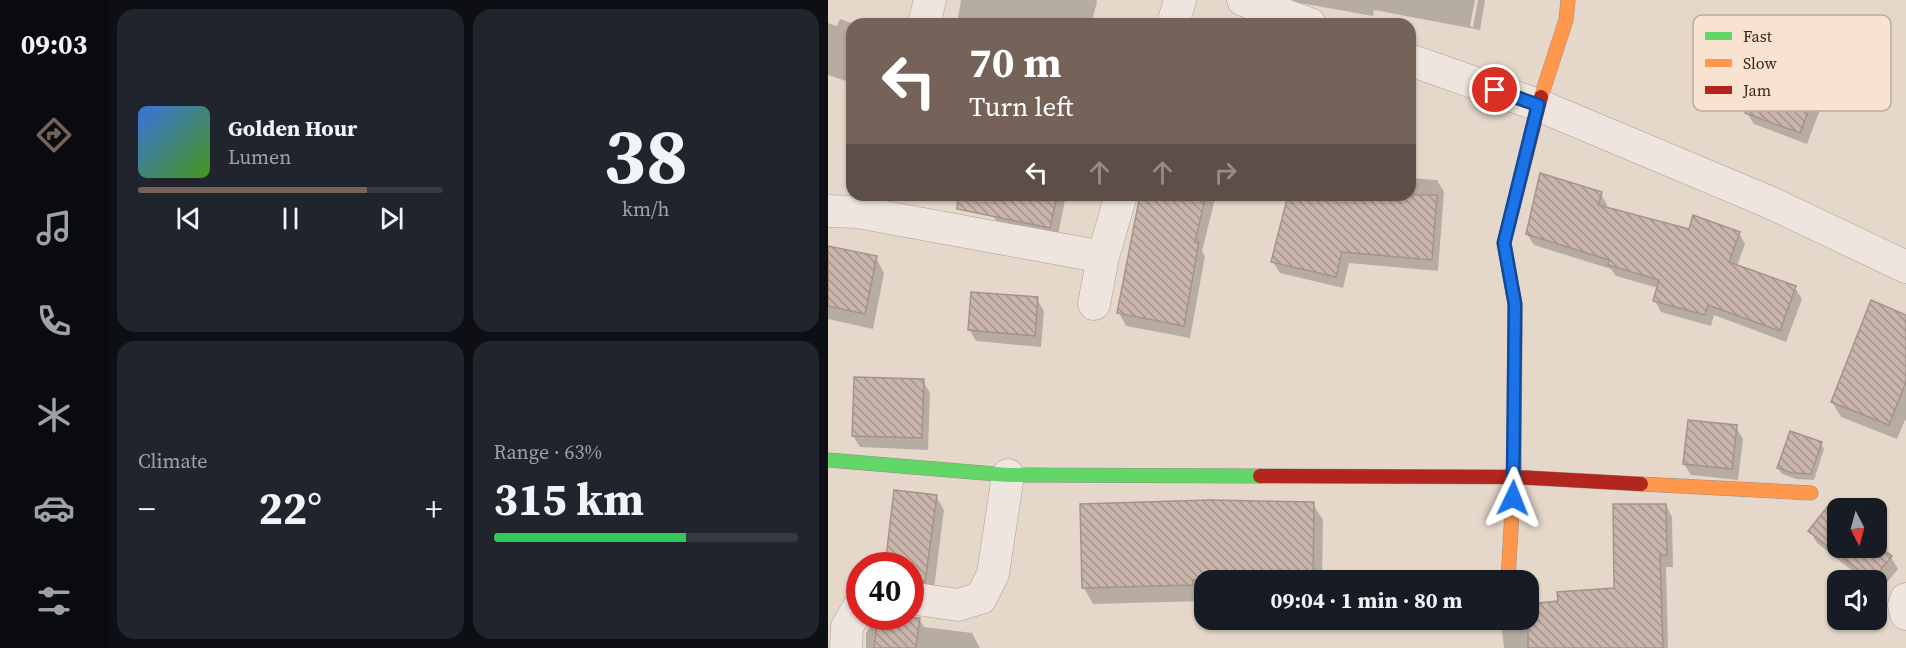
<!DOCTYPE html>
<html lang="en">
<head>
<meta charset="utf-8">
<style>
	body { margin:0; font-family:"Source Serif 4",serif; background:#20242c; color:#f1f3f6; height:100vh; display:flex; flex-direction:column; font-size:22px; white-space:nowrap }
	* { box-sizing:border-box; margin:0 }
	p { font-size:20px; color:#9ea1a6 }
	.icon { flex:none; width:33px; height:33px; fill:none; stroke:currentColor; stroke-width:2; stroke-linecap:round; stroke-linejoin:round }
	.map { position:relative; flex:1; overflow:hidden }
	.sheet { display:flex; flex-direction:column; gap:9px; padding:9px; background:#0d0f14; width:720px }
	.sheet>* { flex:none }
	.banner { position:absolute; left:18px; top:18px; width:570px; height:183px; border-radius:18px; box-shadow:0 2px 4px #0004; background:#756359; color:#fff; overflow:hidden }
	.needle { width:39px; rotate:174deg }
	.buttons { position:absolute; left:999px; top:498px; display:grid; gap:12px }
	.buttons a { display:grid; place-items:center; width:60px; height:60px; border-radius:12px; background:#171b24; box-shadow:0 2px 4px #0004; font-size:30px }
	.speed { position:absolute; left:18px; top:552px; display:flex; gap:12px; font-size:30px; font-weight:700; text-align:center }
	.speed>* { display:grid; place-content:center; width:78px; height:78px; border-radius:50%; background:#171b24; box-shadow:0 2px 4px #0004; line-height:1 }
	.speed .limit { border:9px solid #d22; background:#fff; color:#111 }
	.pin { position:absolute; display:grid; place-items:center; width:51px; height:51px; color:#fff; margin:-26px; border:3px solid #fff; border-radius:50%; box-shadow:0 2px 6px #0007 }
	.me { position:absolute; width:66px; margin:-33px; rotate:2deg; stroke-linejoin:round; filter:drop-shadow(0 0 4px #0008) }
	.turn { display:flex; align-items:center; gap:21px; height:126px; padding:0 24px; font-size:27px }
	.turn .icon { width:78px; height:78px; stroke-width:2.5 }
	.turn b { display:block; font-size:42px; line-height:51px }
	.lanes { display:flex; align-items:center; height:57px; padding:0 24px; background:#0003; justify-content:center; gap:30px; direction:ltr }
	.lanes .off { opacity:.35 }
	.big { font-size:45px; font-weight:700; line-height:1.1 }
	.sheet .tile { flex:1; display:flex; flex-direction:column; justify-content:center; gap:9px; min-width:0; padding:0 21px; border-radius:18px; background:#20242c }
	.sheet .dial { align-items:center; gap:0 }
	.dial b { font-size:78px; line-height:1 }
	.song { display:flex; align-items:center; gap:18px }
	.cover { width:72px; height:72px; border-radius:9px; background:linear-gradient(135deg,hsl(220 70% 55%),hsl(100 70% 35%)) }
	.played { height:6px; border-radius:3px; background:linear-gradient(90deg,#756359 75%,#363941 75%) }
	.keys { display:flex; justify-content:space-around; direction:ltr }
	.heat { display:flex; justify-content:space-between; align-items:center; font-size:33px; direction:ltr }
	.charge { height:9px; border-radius:4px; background:linear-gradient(90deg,#34c759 63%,#363941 0) }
	.sheet .tiles { flex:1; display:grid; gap:9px; grid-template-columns:repeat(2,1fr) }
	.trip { position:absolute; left:366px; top:570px; width:345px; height:60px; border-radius:18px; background:#171b24; box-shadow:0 2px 4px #0004; font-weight:700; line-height:60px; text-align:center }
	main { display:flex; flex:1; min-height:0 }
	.dock { display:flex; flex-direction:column; width:108px; justify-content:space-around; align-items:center; background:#090b0e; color:#9ea1a6 }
	.dock .icon { width:42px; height:42px }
	.dock .current { color:#756359 }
	.dock b { font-size:27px; color:#f1f3f6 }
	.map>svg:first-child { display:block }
</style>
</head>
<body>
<main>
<nav class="dock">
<b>09:03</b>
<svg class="icon current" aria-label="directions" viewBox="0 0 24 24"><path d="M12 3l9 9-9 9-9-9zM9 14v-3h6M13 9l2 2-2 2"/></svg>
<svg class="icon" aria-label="music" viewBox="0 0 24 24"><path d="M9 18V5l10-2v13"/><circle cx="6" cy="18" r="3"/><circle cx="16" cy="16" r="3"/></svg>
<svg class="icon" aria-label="phone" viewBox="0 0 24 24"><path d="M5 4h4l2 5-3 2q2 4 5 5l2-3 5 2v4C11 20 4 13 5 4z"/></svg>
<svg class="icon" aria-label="climate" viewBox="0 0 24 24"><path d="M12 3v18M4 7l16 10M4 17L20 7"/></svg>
<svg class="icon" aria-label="car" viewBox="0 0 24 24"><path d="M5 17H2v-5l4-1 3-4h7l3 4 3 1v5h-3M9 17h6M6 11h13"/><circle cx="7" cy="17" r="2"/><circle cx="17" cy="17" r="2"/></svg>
<svg class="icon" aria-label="filters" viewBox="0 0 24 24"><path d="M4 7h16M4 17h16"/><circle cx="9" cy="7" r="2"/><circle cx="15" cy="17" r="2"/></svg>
</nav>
<section class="sheet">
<div class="tiles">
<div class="tile">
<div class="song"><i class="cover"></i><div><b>Golden Hour</b><p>Lumen</p></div></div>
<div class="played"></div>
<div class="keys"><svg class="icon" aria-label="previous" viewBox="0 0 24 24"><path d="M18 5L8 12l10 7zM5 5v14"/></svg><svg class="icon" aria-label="pause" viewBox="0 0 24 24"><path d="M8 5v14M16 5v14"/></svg><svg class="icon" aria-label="next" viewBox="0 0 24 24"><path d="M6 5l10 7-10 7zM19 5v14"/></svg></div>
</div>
<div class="tile dial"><b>38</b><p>km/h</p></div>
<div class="tile"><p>Climate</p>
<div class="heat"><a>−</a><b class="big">22°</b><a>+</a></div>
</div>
<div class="tile"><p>Range · 63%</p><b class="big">315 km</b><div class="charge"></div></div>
</div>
</section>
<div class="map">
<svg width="1078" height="648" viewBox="0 0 1078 648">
	<defs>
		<pattern id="building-back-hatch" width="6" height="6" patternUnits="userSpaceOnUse" patternTransform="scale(1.5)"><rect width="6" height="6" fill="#cab5ac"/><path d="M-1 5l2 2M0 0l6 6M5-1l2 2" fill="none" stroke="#a5938b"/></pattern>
	</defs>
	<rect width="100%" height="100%" fill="#e5d8cb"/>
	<path fill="#0003" d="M133,0H268L269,2L263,24H129Z
		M455,0H647L642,26L645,27L650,0H657L652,30L546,10L545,16Z
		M12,19L26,24H24V83L0,75V23L9,26Z
		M991,82L998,94L979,144L926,124L919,113Z
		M582,178L609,180L616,192L610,271L521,263L515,288L452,273L445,262L461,195H582Z
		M773,194L779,205L778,208L862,231L911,233L917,244L909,266L967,288L974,299L958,342L886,315L883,326L833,312L827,301L830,288L788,276L783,269L706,245L699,234Z
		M170,195H238L229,240L173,229L165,216Z
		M315,195H388L374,251L377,256L362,338L298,326L291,313Z
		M0,248L48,258L56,273L45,329L0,319Z
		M209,299L216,311L213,347L148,341L141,329Z
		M1044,302L1078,316V421L1077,420L1069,439L1013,417L1004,402Z
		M95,381L102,393L100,450L32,447L25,436Z
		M908,427L915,439L910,480L863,475L856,464Z
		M993,444L996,449L986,480L968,479L954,474L950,468Z
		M108,496L116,510L105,596H82V566Z
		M485,504L495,520L494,580H376V601L265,604L256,588Z
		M838,505L844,517L845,567H838L840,648H676L673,620H700L731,602L787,589Z
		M982,531L1010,548H1048L1063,557L1070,569L1051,592L1048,590V580H1036L989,543Z
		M52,616H81L91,619L96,627L144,633L152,648H38V633L46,620L51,621Z
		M399,620H493V625L401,623Z"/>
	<path fill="url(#building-back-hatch)" stroke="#a5938a" stroke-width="1.5" d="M937,60L992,81L972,133L917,113Z
		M712,173L774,192L770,205L861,229L865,215L912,232L901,262L968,286L952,331L880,305L877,315L825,301L831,280L780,265L781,260L698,234Z
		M130,195H229L222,228L129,209Z
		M312,195H378L367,242H371L356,326L289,313Z
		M460,195H609L604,260L514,252L508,277L443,262Z
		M0,246L49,256L37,314L0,306Z
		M143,292L210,297L207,336L140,330Z
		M1043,300L1078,315V382L1061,425L1003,402Z
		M26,377L96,379L94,438L24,436Z
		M860,420L909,425L904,469L855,464Z
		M962,431L994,442L983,474L964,473L949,468Z
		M66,490L109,495L97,582L82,580V566H57Z
		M382,500L486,502L485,580H365V585L254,588L252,504Z
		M785,504H838L839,555H832L835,648H700V604L730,601L729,592L786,588Z
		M1000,506L1010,513V548H1048V544L1064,556L1044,580L980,531Z
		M50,616L92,618L88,648H46Z"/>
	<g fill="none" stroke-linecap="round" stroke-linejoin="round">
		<g stroke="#aa9d95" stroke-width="33">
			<path id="street" d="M415,0L482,24
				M96,24L102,0
				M345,24L352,0
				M582,60L710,105L941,202L1078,267
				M0,211L29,212L275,257
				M266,304L275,257L293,195
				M82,598L130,605L153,598L165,574L180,475
				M1078,599L1076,605L1078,614
				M18,648L19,627L32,605"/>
		</g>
		<g stroke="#9a8d84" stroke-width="15">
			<path id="fast" d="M0,460L180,475L432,476"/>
		</g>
		<g stroke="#9a8d84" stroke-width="15">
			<path id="slow" d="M713,97L738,20L740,0
				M813,484L983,493
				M680,580L686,477L687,332"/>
		</g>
		<g stroke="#9a8d84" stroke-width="15">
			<path id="jam" d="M687,332V304L676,243L713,97
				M432,476L686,477L813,484"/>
		</g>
		<use href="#street" stroke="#ede5de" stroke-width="32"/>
		<use href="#fast" stroke="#63d668" stroke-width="14"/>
		<use href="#slow" stroke="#ff974d" stroke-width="14"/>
		<use href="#jam" stroke="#b3261e" stroke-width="14"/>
	</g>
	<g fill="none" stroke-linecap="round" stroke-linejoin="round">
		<g stroke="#114b97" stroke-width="15">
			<path id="route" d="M667,90L710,105L676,243L687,304L685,498"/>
		</g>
		<use href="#route" stroke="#1a73e8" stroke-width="10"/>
	</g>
	<rect x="865" y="15" width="198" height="96" rx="9" fill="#f7e3d0" stroke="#beaa9a" stroke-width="1.5"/>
	<rect x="877" y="32" width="27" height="8" fill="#63d668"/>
	<rect x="877" y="59" width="27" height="8" fill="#ff974d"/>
	<rect x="877" y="86" width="27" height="8" fill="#b3261e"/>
	<g font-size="16" fill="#39241c">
		<text x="915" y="42">Fast</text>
		<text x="915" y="69">Slow</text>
		<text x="915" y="96">Jam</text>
	</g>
</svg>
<div class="buttons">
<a><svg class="needle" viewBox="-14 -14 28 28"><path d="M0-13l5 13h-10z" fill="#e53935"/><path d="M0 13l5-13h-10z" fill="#9ea1a6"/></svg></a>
<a><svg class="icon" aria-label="sound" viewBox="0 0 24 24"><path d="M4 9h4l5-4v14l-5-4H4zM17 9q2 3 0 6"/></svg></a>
</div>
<div class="speed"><div class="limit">40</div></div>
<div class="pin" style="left:667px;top:90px;background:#d93025"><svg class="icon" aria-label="arrive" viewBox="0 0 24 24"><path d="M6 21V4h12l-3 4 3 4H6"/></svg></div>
<svg class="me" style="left:685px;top:498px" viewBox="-20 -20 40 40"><path d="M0-17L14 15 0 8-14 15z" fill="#1a73e8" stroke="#fff" stroke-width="4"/></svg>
<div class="trip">09:04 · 1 min · 80 m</div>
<div class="banner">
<div class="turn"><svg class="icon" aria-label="left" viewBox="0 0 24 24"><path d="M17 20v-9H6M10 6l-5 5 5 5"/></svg><div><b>70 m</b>Turn left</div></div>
<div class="lanes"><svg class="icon" aria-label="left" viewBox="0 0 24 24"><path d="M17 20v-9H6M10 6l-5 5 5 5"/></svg><svg class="icon off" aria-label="ahead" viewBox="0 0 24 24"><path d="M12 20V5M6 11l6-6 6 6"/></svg><svg class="icon off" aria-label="ahead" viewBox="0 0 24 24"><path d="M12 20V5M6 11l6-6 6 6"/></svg><svg class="icon off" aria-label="right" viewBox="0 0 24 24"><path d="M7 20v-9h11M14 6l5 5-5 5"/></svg></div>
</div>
</div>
</main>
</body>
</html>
